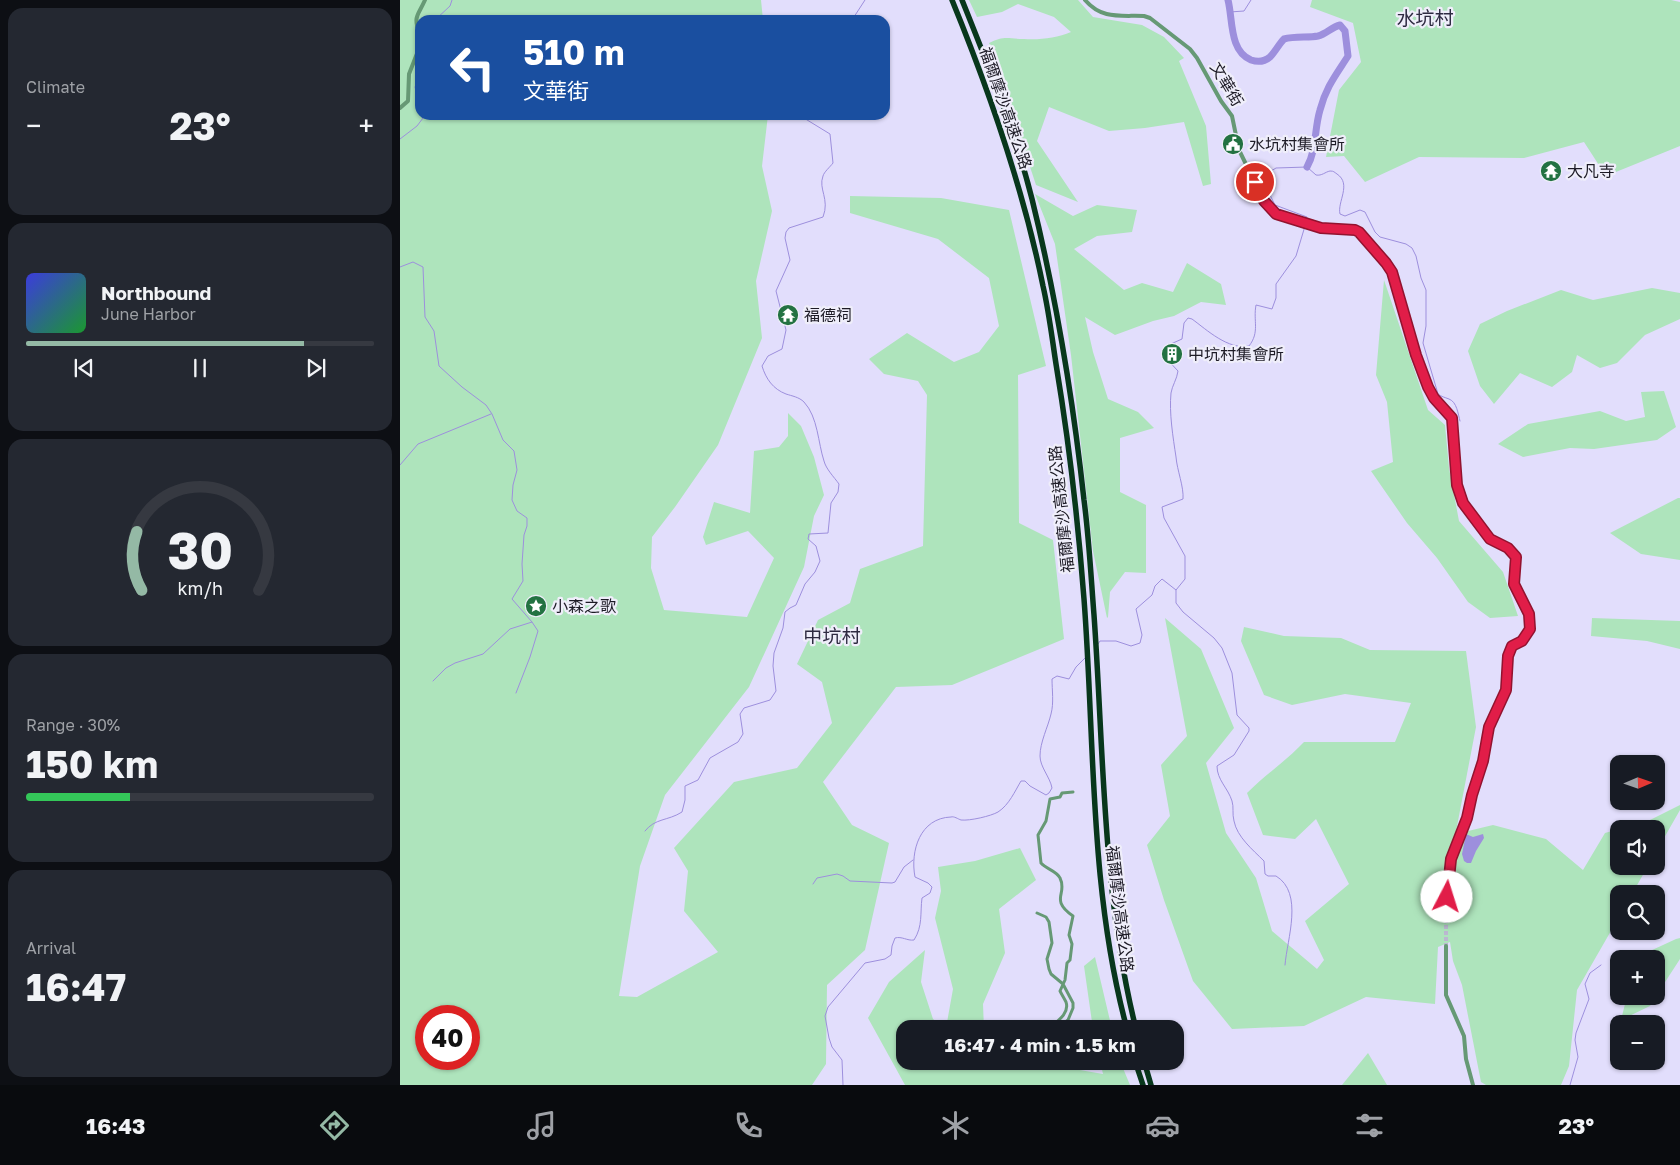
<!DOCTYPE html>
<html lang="en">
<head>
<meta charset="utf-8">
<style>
	body { margin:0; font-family:"Golos Text","Noto Sans TC",sans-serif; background:#242831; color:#f1f3f6; height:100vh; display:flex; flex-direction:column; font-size:19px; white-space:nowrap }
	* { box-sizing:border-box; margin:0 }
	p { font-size:16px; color:#9ea1a6 }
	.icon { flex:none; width:28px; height:28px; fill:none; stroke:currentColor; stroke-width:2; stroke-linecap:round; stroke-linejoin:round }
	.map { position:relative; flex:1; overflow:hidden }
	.panel { display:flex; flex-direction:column; gap:8px; padding:8px; background:#0d0f14; width:400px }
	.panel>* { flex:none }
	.top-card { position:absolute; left:15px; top:15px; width:475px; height:105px; border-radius:15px; box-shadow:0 1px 4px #0004; background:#1a4fa0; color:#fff; overflow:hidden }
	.needle { width:32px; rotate:88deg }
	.buttons { position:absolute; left:1210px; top:755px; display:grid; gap:10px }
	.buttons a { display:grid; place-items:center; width:55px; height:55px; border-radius:10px; background:#171b24; box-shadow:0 1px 4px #0004; font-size:25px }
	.speed { position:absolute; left:15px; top:1005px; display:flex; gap:10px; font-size:25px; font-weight:700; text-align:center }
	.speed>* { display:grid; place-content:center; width:65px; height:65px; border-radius:50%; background:#171b24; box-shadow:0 1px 4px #0004; line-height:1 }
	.speed .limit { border:8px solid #d22; background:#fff; color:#111 }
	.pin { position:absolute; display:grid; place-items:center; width:42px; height:42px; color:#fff; margin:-21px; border:2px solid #fff; border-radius:50%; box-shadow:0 1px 5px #0007 }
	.me { position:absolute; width:55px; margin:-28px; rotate:5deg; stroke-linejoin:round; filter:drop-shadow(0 0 4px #0008) }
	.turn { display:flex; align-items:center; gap:18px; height:105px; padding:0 25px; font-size:22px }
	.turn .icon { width:65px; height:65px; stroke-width:2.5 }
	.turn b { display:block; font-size:35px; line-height:42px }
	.big { font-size:38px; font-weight:700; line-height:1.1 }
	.panel .card { flex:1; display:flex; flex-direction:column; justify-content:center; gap:8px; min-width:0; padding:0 18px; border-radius:15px; background:#242831 }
	.panel .dial { align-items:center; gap:0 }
	.dial svg { height:130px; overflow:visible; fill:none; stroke:#363941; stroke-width:7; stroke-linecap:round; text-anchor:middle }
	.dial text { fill:#f1f3f6; stroke:none }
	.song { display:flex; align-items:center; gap:15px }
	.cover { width:60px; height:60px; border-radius:8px; background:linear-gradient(135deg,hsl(240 70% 55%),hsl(130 70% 35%)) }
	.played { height:5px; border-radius:2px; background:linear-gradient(90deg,#94b9a5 80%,#363941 80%) }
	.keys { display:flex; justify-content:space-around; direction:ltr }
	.heat { display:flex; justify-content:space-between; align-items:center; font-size:28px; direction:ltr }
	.charge { height:8px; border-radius:4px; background:linear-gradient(90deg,#34c759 30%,#363941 0) }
	.trip { position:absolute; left:496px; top:1020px; width:288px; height:50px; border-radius:15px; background:#171b24; box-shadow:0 1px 4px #0004; font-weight:700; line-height:50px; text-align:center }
	.tab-bar { display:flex; height:80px; justify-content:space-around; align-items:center; background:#090b0e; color:#9ea1a6 }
	.tab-bar .icon { width:35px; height:35px }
	.tab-bar .active { color:#94b9a5 }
	.tab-bar b { font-size:22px; color:#f1f3f6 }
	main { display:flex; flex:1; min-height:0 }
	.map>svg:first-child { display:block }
</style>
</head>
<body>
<main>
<section class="panel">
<div class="card"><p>Climate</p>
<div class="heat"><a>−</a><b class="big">23°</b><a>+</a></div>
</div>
<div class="card">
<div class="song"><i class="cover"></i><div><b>Northbound</b><p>June Harbor</p></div></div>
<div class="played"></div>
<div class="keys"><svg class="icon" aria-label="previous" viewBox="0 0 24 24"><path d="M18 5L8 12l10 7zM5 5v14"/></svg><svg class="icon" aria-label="pause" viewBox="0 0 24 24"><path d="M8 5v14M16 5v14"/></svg><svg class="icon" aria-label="next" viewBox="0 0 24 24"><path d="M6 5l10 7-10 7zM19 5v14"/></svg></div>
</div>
<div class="card dial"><svg viewBox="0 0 100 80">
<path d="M14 69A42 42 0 1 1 86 69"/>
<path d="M14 69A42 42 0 0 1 11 33" stroke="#94b9a5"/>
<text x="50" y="56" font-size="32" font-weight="700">30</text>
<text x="50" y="72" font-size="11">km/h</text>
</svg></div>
<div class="card"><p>Range · 30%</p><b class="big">150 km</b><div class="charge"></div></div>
<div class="card"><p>Arrival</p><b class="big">16:47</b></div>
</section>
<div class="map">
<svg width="1280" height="1085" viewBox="0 0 1280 1085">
	<rect width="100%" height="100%" fill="#e2defc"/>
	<path fill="#aee4bc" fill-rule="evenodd" d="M0,0H361L363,20H20V115H368L362,166L372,211L356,281L362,338L318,445L275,507L252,537L251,568L264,610L347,617L374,558L348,531L306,545L303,537L314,502L350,513L354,451L379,447L388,436V413L401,426L414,457L424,495L414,516L404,567L349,687L265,795L240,866L219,996L237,997L318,952L284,911L288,871L274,848L334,782L397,768L432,723L422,682L397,664L418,620L450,603L460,569L523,546L527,395L518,381L484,374L469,359L507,333L554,362L579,352L599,326L589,278L538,239L450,213V196L541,198L609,210L646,366L618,375L619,523L653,540L664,639L552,685L496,687L423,782L452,825L489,843L465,950L427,985L426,1064L412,1085H0ZM26,1016H69V1059H26Z
		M569,0H678L693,17L742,25L764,37L784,58L779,61L806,126L811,184L803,186L784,122L745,128L709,131L649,107L637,141L678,202L636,185L589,43C605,35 608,39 624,39C640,40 657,38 671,32L654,17L618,4L602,12L577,17Z
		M912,0H1271L1280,2V146L1206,176L1184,142L1124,158L1019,157L965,182L944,156L926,157L939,90L961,62L953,23L910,7Z
		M635,194L673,216L697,205L737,210L732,232L697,236L674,249L724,290L742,283L773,292L787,263L821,284L826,305L801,302L774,316L753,321L715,335L685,317L693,352L708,399L738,412L754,428L720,438V492L746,505V573L725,572L710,592L708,617L707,618L693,551L671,355L655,244Z
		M984,280L1028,410L1045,425L1049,468L1059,521L1103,572L1118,616L1090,618L1068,602L1037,558L1007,523L971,471L993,462L987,402L976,375Z
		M1252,288L1280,293V319L1245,335L1217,363L1200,368L1177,355L1172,372L1152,387L1120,373L1094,404L1080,386L1068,351L1080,324L1107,311L1161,290L1193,300Z
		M1264,391L1276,427L1257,440L1194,449L1170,448L1123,457L1098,444L1128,424L1200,411L1226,421L1245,417L1241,392Z
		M1278,498H1280V560L1241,554L1210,533Z
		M765,618L801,649L834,728L806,763L826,833L856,878L872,931L917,969L924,960L905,921L949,884L916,819L895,839L863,835L847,793C865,775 886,761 904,742H995L1011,703L945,694L892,705L864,695L841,641L844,627L884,636L941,638L970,650L1066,651L1076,727L1040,915L1050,914L1055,865L1064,832L1093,825L1146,839L1183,870L1205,833L1219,829V866H1248L1232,894H1219V917L1177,990L1169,1066L1161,1085H1086L1081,1082L1062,985L1053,961L1050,942L1038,947L1035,1004L966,997L904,1026L832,1029L793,981L764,900L747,845L770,816L761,765L787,736Z
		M1192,618L1280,621V649L1247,641L1191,636Z
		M1280,805V810L1256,852V829H1221L1246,822Z
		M620,848L636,880L599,909L605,953L583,1004L584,1029H505V1061H628L703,1074L700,1061H720L730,1085H505L468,1018L489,982L525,950L521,982L533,1019L546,1028L553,989L535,918L541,891L538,867L575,861Z
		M1280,938V959L1256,996V959H1236L1237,957L1276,939Z
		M695,957L712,1029H693L684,966Z
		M1227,996H1256L1250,1006L1221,1020Z
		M968,1053L987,1085H942Z"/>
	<path fill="#9d8fdd" d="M1066,834L1073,837L1083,834L1084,838L1076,851L1071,863H1067L1064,861L1062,854Z"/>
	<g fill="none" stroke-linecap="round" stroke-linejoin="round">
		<path stroke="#9d8fdd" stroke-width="1" d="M830,12L844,11L851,0
			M35,20L50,6L52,0
			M452,20L465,0
			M20,76L15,87L20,106
			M0,139L17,126L23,118L22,115
			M906,222L907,217L875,205L867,189L871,171L876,168L907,167L916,175C922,176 925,172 930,171C934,171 934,172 937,174C952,184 937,202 940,214L945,216L960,210L965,212L975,232L980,237L1006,244L1012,248L1016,256L1021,278L1026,290V326L1023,343L1038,394C1042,397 1044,397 1049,399C1057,402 1058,414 1060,421
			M0,267L13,262L23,267L25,317L34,331L39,366L62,387L86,405L92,414L103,440L114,451L117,470L113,485L112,500L117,511L127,518V526L124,535L122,564L123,581L112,599L132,622L110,629L83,654L55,663L46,668L33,681
			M0,465L18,444L91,414
			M776,590V603L783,612L814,638L822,648L832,673L837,715L849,728V731L834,755L817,766C817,780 828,788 832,801C834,807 832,814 834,821C837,837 853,850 864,861L865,874L868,876H876C904,893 887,939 885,965
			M698,644L700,641H716L731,646L740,643L742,635L736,609L752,595L755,586L762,579L776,590L785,579V556L764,518L762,507L783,499C784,487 777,470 776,457C773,437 769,413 771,393C772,386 777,379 778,371L764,356V347L782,339L784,323L788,318L792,319C807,330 828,350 849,346C860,332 853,321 856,305L872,309L876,298V284L896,256L905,226
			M116,693L130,657L138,631L132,622
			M245,831C255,818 268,821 282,812L285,800V786L298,780L310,758L338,742L343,734L340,714L344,708L370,700L376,691L373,666L374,653L383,628L385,612L390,608L396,605L405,584L415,572L420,561L416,546L408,539L409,534L428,533L431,503L438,492L439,484C434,477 426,469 424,461C418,443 418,417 404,402C399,397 392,396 386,394C373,389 366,379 362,366L368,356L382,349L386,330L376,291L390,260L385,238L386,232L389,228L423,217C430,199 418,189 423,176C424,172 430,167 433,163L430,134L399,115
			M413,884L417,878L437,874L443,876L450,881L492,883L495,882L504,867L513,860
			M443,1085L442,1060L432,1047L429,1038L425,1016L428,1007L465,963L485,959L491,955L492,946L495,938C502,936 507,941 514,940C523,926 520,913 522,898L530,893L532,887L528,883L515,877C510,851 520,818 551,817C554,816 558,819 561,820C570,821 591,816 598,812C609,805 615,791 621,781H625L630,786L646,795L649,793L652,788C650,777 640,767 640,756C640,742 648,727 651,714C654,703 652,690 652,679L657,676L669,679L676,667L685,658
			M1170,1085L1178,1057L1175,1040L1176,1033L1189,999L1185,984L1190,973L1201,965"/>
		<path stroke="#9d8fdd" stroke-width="7" d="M828,0C833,19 829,51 851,60C857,62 864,62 870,57C875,52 879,44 884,39C895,36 909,38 918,36C926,34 932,27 940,25L945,31L948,56C936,75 926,87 920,110C914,130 917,149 907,167"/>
		<path stroke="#bbb7d1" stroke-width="4" stroke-dasharray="4 2" stroke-linecap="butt" d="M1046,913V946"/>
		<path stroke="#669975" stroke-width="3" d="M637,913L646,917L649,922L652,943L647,959L649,969L651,974L663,984L673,1003V1008L668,1020L657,1029
			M648,1029C656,1022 670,1014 666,1002C664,998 662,995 660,991L665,980L667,963L670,960L672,944L669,935L673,916C649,899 668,894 660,878C657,871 646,869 641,863L638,835L646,821L650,799L660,797L662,793L673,792
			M652,1061C657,1065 661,1068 667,1066L670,1061
			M695,1061L700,1068"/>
		<path stroke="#669975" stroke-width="4" d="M685,0C702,20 721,15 744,16L750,18L790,49L797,58L821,101L832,116L839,150L864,201L876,214C892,219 909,226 927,229C937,230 949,227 959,232L986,263L991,272L1016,355L1028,387L1034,398L1052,419L1057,485L1063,503L1090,539L1108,548L1115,557L1114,583L1129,614L1130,629L1122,641L1112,646L1108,656L1105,696L1089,727L1083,761L1072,795L1067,818L1051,859L1046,913
			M20,36C13,15 17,18 25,0
			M0,108L8,101L9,74L20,46
			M1046,946V995L1064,1036L1066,1059L1073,1085"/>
		<path stroke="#08371c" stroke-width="5.5" d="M552,0C590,93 623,187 643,286C649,312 652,338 656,364C669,442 678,520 684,599C695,743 689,889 727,1029
			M562,0C588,65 615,131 632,199C656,297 673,399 684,500C689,538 691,577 694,615C704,754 702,893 736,1029
			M735,1061L743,1085
			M744,1061L751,1085"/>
	</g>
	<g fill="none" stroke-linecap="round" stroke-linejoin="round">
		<g stroke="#92132f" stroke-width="12">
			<path id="route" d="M855,182L864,201L876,214L921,228L955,230L959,232L986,263L992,272L1016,355L1028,387L1034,398L1052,418L1057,485L1063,503L1090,539L1108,548L1116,557L1114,584L1129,614L1130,629L1122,641L1112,646L1108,656L1106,690L1089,727L1083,761L1072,795L1067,818L1051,859L1047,897"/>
		</g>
		<use href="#route" stroke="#e11d48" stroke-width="9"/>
	</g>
	<defs>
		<g id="civic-disc" transform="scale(1.125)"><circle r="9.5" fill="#237242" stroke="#efeefa"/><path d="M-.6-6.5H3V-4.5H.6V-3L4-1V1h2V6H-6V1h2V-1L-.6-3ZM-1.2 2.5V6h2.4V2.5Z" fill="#fff"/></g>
		<g id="temple-disc" transform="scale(1.125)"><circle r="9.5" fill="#237242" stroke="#efeefa"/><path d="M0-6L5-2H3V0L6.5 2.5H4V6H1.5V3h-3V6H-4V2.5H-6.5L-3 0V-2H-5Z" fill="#fff"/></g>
		<g id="building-disc" transform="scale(1.125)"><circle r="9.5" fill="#237242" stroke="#efeefa"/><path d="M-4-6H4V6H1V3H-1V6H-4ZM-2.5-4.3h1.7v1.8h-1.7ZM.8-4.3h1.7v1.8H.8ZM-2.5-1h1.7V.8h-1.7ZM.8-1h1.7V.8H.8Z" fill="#fff"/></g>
		<g id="sight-disc" transform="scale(1.125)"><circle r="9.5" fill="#237242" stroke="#efeefa"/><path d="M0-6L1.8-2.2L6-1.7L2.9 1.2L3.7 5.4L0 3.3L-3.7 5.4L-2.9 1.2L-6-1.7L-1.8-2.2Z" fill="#fff"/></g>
	</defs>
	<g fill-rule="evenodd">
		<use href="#civic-disc" x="833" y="144"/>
		<use href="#temple-disc" x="1151" y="171"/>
		<use href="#temple-disc" x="388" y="315"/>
		<use href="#building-disc" x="772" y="354"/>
		<use href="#sight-disc" x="136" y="606"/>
	</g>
	<g text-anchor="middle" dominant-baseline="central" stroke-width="4.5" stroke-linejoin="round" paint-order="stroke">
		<g font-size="16" fill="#1d1b26" stroke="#efeefa">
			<text transform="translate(827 84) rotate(59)">文華街</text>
			<text transform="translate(606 108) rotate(71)">福爾摩沙高速公路</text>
			<text transform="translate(661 509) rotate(-96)">福爾摩沙高速公路</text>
			<text transform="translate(720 909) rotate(83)">福爾摩沙高速公路</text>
		</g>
		<g font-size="16" fill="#1d1b26" stroke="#efeefa" text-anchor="start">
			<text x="849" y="144">水坑村集會所</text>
			<text x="1167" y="171">大凡寺</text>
			<text x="404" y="315">福德祠</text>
			<text x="788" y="354">中坑村集會所</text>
			<text x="152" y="606">小森之歌</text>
		</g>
		<g font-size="19" fill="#2e2a41" stroke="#efeefa">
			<text x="1025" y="17">水坑村</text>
			<text x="432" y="635">中坑村</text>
		</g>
	</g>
</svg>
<div class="buttons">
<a><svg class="needle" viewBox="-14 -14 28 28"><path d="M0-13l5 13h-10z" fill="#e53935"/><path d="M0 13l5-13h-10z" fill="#9ea1a6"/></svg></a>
<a><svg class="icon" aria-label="sound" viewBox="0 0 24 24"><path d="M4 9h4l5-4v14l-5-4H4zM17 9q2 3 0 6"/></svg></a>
<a><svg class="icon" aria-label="search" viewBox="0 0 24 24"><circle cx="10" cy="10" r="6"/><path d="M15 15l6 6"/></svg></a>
<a>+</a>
<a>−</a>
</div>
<div class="speed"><div class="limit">40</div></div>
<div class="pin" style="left:855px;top:182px;background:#d93025"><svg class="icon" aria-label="arrive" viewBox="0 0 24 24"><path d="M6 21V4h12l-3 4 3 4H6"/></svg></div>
<svg class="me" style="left:1047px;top:897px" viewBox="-20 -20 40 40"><circle r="19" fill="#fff"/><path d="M0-13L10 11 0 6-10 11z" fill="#e11d48"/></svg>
<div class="trip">16:47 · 4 min · 1.5 km</div>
<div class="top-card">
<div class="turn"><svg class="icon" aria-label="left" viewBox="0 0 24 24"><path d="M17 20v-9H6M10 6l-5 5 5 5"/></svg><div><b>510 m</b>文華街</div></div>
</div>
</div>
</main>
<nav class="tab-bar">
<b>16:43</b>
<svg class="icon active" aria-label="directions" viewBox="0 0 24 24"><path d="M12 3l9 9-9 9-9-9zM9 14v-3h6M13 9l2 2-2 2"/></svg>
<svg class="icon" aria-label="music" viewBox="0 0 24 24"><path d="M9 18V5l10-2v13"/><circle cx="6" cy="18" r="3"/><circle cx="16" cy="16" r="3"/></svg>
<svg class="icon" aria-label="phone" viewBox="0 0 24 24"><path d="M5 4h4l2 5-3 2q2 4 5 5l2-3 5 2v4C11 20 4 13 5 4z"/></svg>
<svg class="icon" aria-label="climate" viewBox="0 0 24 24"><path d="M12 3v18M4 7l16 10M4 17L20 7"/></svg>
<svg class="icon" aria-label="car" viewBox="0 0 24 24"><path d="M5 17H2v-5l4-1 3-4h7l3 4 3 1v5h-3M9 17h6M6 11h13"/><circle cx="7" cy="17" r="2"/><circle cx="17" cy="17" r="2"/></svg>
<svg class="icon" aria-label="filters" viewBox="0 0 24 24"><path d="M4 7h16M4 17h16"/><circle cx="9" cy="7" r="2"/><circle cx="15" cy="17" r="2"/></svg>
<b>23°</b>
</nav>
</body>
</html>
